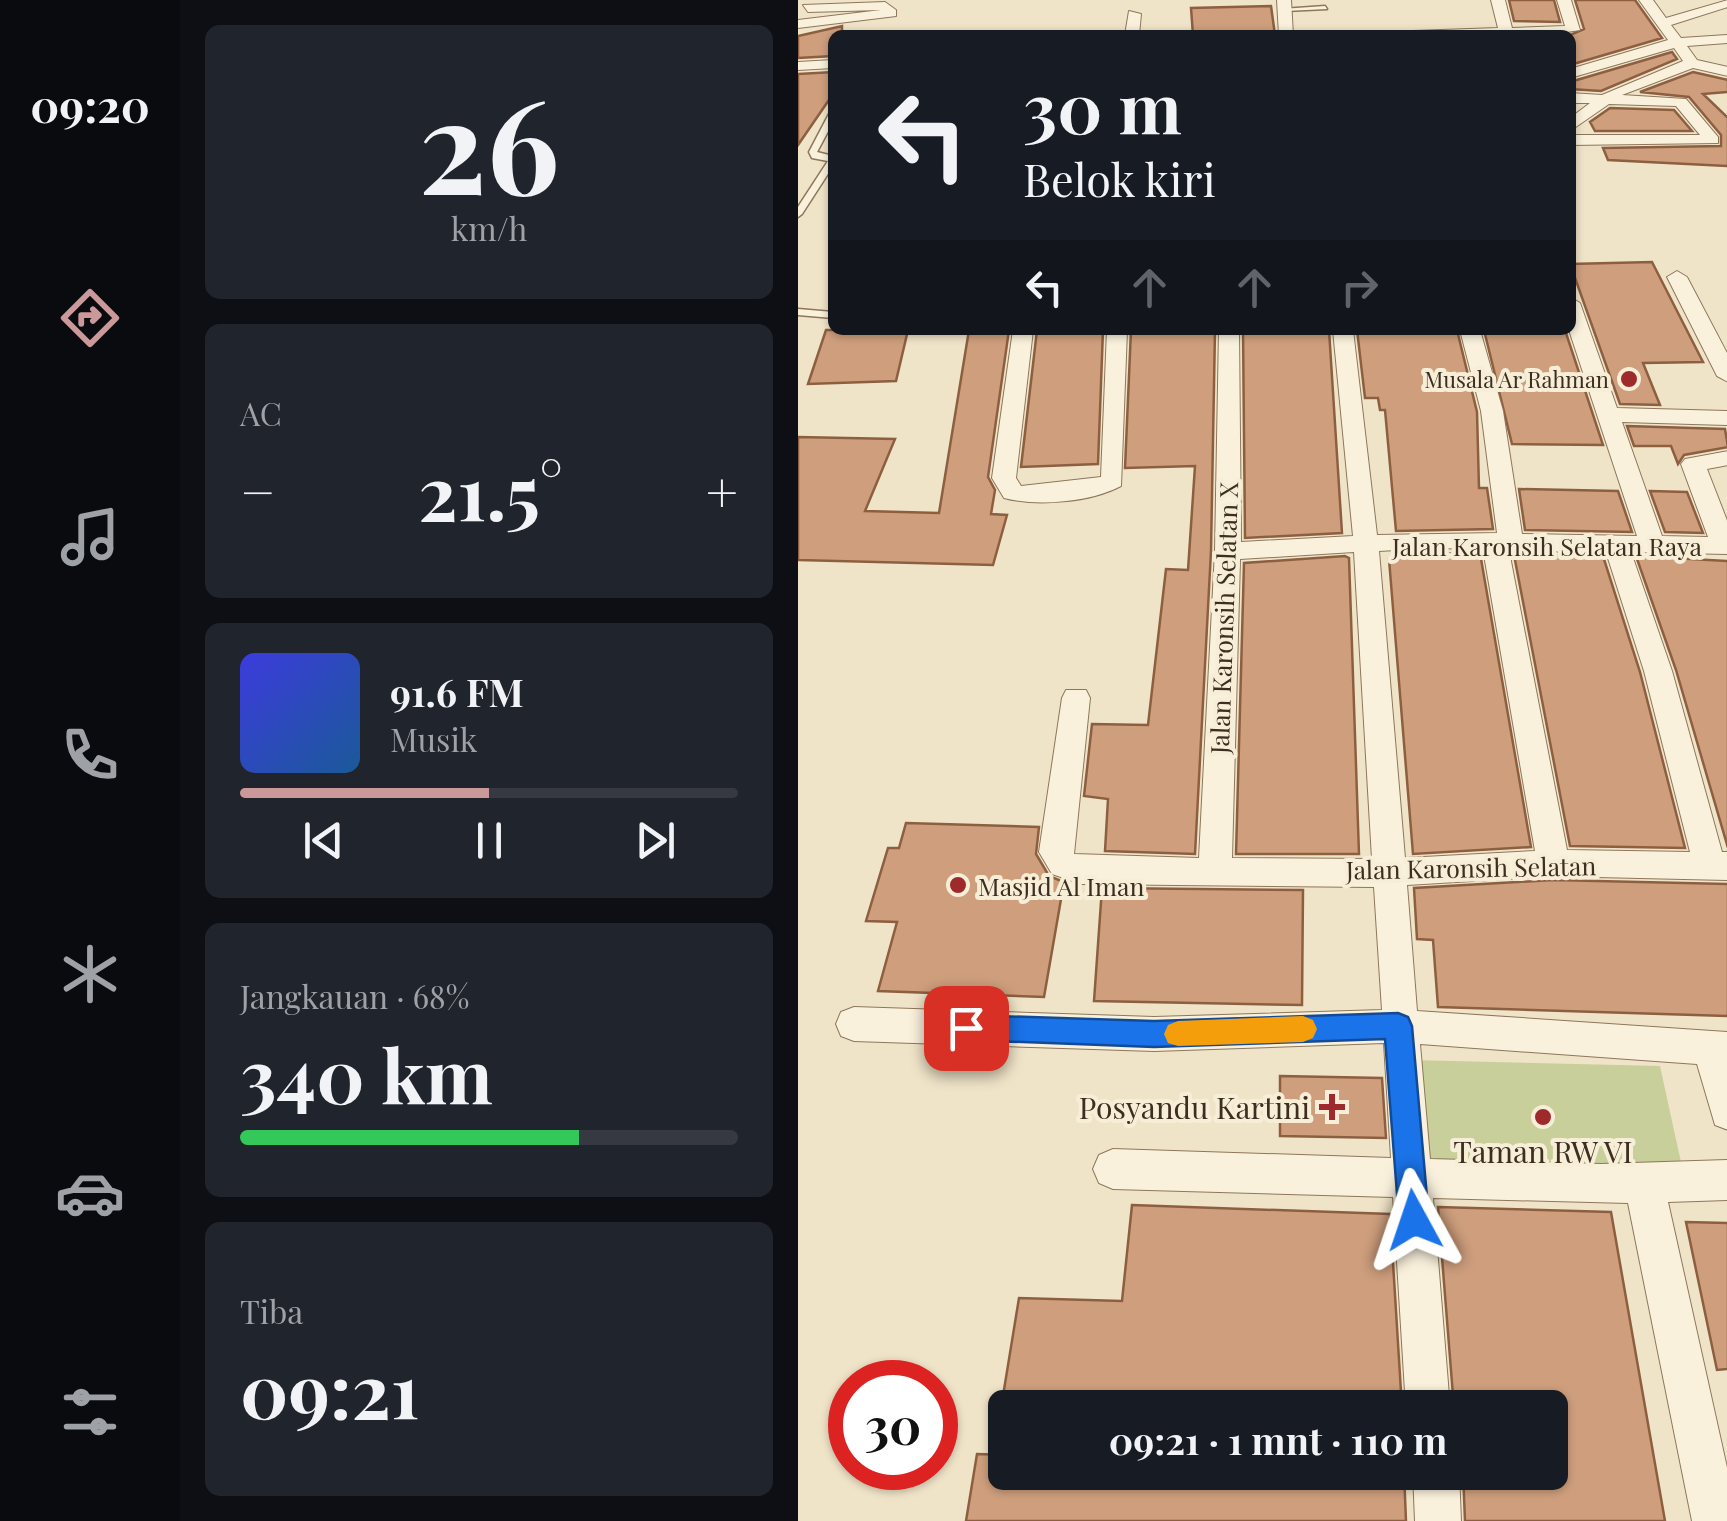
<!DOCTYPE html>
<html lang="id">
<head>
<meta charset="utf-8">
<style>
	body { margin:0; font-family:"Playfair Display",serif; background:#20242c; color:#f1f3f6; height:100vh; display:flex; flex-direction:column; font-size:38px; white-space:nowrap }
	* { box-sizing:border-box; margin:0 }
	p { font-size:32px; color:#9ea1a6 }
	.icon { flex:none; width:55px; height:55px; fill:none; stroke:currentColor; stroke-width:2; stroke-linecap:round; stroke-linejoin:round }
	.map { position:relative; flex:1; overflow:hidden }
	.side { display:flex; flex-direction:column; gap:25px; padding:25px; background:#0d0f14; width:618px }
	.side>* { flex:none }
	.banner { position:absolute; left:30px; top:30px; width:748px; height:305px; border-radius:15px; box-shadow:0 2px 8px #0004; background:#171b24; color:#f1f3f6; overflow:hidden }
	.speed { position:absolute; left:30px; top:1360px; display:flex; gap:20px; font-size:50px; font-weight:700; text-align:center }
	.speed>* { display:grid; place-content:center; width:130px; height:130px; border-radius:50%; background:#171b24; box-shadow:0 2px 8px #0004; line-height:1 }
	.speed .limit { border:15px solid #d22; background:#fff; color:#111 }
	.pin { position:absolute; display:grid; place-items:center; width:85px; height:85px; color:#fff; margin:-42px; border-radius:20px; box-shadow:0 5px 15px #0006 }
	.me { position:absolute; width:110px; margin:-55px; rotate:355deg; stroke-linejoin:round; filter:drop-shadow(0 0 8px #0008) }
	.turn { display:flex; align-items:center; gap:35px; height:210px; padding:0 30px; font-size:45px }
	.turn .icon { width:130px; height:130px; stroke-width:2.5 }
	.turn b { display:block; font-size:70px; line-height:85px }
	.lanes { display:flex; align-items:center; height:95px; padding:0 30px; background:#0003; justify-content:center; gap:50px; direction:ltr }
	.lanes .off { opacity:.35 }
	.big { font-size:75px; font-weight:700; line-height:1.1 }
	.side .card { flex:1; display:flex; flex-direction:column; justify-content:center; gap:15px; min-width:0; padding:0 35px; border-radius:15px; background:#20242c }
	.side .dial { align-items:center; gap:0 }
	.dial b { font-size:130px; line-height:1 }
	.song { display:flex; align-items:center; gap:30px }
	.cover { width:120px; height:120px; border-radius:15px; background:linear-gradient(135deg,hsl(240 70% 55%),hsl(210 70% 35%)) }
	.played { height:10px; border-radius:5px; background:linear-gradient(90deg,#cc999b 50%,#363941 50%) }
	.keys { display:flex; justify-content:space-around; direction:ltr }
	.heat { display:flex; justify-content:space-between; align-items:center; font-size:55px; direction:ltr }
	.charge { height:15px; border-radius:8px; background:linear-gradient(90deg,#34c759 68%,#363941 0) }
	.trip { position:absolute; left:190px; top:1390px; width:580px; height:100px; border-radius:15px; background:#171b24; box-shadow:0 2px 8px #0004; font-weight:700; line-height:100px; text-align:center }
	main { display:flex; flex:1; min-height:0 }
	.menu { display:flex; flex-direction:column; width:180px; justify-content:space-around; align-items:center; background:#090b0e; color:#9ea1a6 }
	.menu .icon { width:70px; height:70px }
	.menu .on { color:#cc999b }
	.menu b { font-size:45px; color:#f1f3f6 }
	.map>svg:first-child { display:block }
</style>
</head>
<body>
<main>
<nav class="menu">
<b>09:20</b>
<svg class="icon on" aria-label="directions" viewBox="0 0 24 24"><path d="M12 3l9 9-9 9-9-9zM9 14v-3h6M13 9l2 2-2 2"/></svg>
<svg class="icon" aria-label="music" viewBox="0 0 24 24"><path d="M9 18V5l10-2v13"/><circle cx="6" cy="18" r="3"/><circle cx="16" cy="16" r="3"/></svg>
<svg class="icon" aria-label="phone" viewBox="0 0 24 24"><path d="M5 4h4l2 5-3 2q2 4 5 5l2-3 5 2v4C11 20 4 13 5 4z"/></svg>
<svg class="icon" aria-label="climate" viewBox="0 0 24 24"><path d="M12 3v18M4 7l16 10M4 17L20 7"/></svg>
<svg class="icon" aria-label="car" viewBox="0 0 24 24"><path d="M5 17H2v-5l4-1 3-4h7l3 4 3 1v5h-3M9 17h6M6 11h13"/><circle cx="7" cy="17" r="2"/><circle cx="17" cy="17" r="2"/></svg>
<svg class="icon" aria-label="filters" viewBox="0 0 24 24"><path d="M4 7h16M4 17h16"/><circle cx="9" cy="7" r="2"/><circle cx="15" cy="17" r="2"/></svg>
</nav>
<section class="side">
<div class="card dial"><b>26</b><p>km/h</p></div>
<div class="card"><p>AC</p>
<div class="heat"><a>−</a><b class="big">21.5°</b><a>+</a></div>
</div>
<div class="card">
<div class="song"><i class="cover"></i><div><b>91.6 FM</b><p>Musik</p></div></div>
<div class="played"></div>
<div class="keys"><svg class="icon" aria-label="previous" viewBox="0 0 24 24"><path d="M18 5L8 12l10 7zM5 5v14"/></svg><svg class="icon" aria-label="pause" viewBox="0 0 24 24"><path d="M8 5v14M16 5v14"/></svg><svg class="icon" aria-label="next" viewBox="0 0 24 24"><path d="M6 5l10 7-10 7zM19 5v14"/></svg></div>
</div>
<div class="card"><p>Jangkauan · 68%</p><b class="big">340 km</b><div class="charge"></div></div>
<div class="card"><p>Tiba</p><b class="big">09:21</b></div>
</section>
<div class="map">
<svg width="930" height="1521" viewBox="0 0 930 1521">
	<rect width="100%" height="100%" fill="#f0e4c8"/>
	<path fill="#c9cf9b" d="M613,1060L862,1066L886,1176L620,1169Z"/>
	<path fill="#cf9f7d" stroke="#8d5f41" stroke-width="2.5" d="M711,0H756L762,22L716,21Z
		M777,0H837L864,38L772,65V35L786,29Z
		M473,6L477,35H395L393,8Z
		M44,26V35H35V56L0,58V36Z
		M874,52L879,59L803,91L772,89V82Z
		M35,72V94L0,145V74Z
		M895,72L930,80V92L905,94L930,118V166L810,160L805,148L923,146V135L891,97L842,92Z
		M812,108L876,110L894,131H797L792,122Z
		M854,262L905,362L845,363L862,405L822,404L772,264Z
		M28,330H110L98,381L10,384Z
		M171,330H211L190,477L197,490L193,514L209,515L195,565L0,560V437L97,439L67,511L141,513Z
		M239,330H305L300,464L223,467Z
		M333,330H417L413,551L397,854L307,851L310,799L286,796L294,724L350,725L368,569L390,570L397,466L327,468Z
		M445,330H531L544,533L447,538Z
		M559,330H659L679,412L681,488H689L695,529L598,531L587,410H582L580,398H567Z
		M686,330H767L805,445L714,444Z
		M829,426L927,429L930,447L886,455L880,464L873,446H836Z
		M721,489L820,491L834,532L727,530Z
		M852,491L889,492L905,533L867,532Z
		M682,553L733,847L615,854L591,559H601L600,554Z
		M716,555L805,556L842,672L887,848L772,846Z
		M547,556L551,558L561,854H438L446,563Z
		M838,556L930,561V848L878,670Z
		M108,823L241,827L238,854L251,876L266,882L246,997L80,991L99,922L68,921L90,848H101Z
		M755,880L930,884V1016L640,1007L635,940L619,939L616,888Z
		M304,888L505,890L504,1005L296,1001Z
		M482,1076L584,1078L588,1138L482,1136Z
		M334,1205L592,1214L604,1408L204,1402L221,1298L324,1301Z
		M640,1207L813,1212L867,1521H667L665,1472H752V1408H656Z
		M888,1222L930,1223V1369L919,1370Z
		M179,1454L208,1455V1472H606L608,1521H168Z"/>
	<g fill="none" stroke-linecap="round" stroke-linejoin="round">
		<g stroke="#8d765c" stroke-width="3">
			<path id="service" d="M527,6L529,9L487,11L484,9Z
				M35,112V122L19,152L35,156V166L4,214L0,217V207L30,161L14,158L11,152L31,114Z
				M0,309L35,312V318L0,315Z"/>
		</g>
		<g stroke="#8d765c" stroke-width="2">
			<path id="minor" d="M479,0H493L495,35H481Z
				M693,0H707L714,28L767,26L759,0H773L782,30L749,35H608L615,31L700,28Z
				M841,0H855L868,18L930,0V7L873,25L883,38L930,35V43L889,46L899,60L930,67V76L895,68L824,95L888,99L920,137V143L772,145V135H902L878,106L811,104L772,131V118L792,103H772V93L804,95L885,61L876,48L772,78V69L870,40Z
				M87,2L98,10V16L0,28V20L83,10L10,12L5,5Z
				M331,11L343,14L341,35H327Z
				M35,60V68L0,70V62Z
				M879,271L889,277L930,355V382L919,376L869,277Z
				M772,297L782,303L819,408L930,411V425L824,422L864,536L910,537L883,464L887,459L930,451V465L909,469L930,523V554L833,552L874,671L924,852H930V880L755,876L609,885L619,1011L930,1032V1130L917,1125L899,1064L622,1044L632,1159L803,1164L930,1160V1200L870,1202L930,1472V1521H894L830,1203L635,1198L652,1408H608L595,1197L315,1189L301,1183L295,1169L301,1155L315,1149L593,1158L586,1043L356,1051L56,1041L43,1036L38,1024L43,1012L56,1007L356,1017L584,1010L576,887L283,884L254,874L241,852L264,698L268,690H288L292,698L276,854L401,858L417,551L421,330H441L443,542L555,536L535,330H555L579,535L699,533L683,411L662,330H682L705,411L724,534L839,536L771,330ZM633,548L685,549L737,851L607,858L581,551ZM711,551L808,552L846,671L892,852L769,850ZM556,552L574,859L434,858L442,559Z
				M215,330H235L218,478L223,486L303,477L309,330H329L323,486C293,502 240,507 206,498L194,478Z
				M615,1472H661L663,1521H617Z"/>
		</g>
		<use href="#service" fill="#faf1dc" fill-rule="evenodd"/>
		<use href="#minor" fill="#faf1dc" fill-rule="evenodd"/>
	</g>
	<path fill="#1a73e8" stroke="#114b97" stroke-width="2.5" d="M600,1013L610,1017L614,1026L631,1220L627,1231L616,1236L605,1231L601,1220L587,1039L356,1047L168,1040L159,1037L155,1028L159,1019L168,1015L356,1021Z"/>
	<path fill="#f59e0b" d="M505,1016L515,1020L519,1029L515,1038L505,1042L380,1046L370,1043L366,1034L370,1025L380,1021Z"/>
	<g fill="#9e2a2b" stroke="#f7eed8" stroke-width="4">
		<circle cx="831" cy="379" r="10"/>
		<circle cx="160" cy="885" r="10"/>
		<path d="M529 1092h10v10h10v10h-10v10h-10v-10h-10v-10h10z"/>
		<circle cx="745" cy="1117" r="10"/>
	</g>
	<g text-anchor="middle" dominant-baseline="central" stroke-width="8" stroke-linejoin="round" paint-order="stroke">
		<g font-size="22" fill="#3d2e20" stroke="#f7eed8" text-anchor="end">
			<text x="811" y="379">Musala Ar Rahman</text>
		</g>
		<g font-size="25" fill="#3d2e20" stroke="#f7eed8">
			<text x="749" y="545">Jalan Karonsih Selatan Raya</text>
			<text transform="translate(425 618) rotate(-88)">Jalan Karonsih Selatan X</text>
			<text transform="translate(673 867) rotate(-1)">Jalan Karonsih Selatan</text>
		</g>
		<g font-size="25" fill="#3d2e20" stroke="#f7eed8" text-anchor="start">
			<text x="180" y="885">Masjid Al Iman</text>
		</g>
		<g font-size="30" fill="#3d2e20" stroke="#f7eed8" text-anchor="end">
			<text x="512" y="1107">Posyandu Kartini</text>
			<text x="745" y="1151" text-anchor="middle">Taman RW VI</text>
		</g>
	</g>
</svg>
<div class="speed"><div class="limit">30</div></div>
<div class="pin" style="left:168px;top:1028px;background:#d93025"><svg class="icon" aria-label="arrive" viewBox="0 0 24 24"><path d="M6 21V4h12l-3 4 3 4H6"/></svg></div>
<svg class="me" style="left:616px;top:1220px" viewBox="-20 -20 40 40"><path d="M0-17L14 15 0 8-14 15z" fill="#1a73e8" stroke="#fff" stroke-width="4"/></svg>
<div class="trip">09:21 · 1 mnt · 110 m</div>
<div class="banner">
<div class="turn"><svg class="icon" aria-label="left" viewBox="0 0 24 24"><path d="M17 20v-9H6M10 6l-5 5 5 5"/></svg><div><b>30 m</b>Belok kiri</div></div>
<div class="lanes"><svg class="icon" aria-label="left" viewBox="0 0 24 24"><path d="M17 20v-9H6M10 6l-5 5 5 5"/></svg><svg class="icon off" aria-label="ahead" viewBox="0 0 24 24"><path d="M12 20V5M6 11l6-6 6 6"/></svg><svg class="icon off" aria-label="ahead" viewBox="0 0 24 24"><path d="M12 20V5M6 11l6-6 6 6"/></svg><svg class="icon off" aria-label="right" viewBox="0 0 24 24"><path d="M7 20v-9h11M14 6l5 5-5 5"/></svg></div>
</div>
</div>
</main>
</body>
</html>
